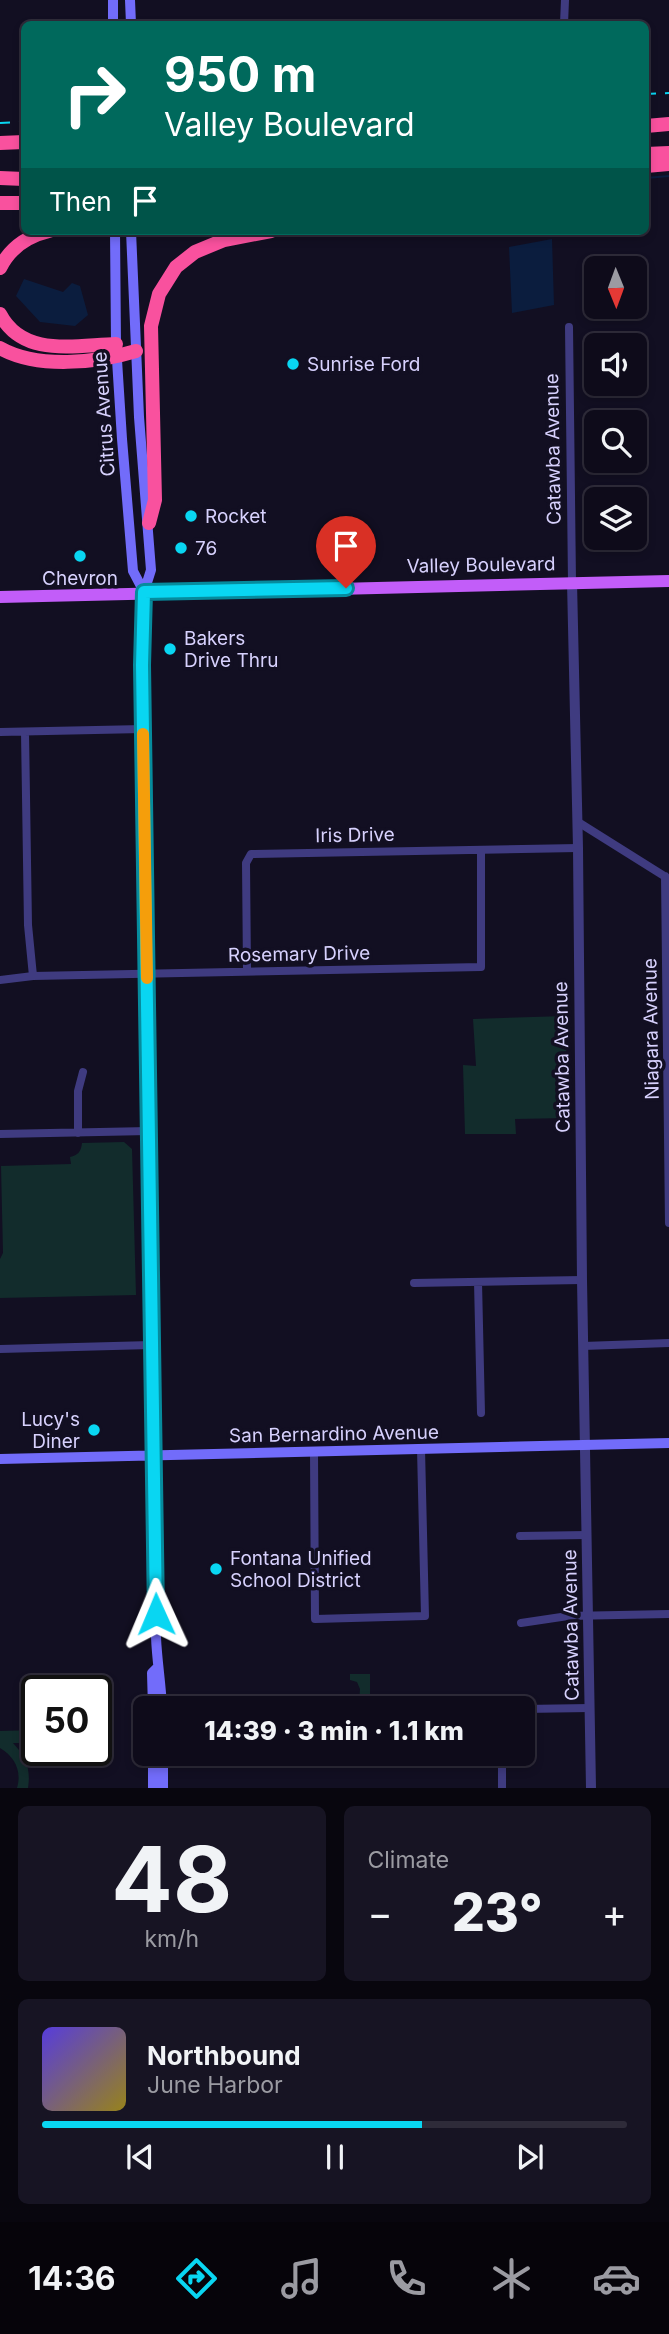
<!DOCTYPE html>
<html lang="en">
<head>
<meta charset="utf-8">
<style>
	body { margin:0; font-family:Inter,sans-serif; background:#171423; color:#f1f3f6; height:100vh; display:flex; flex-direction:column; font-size:26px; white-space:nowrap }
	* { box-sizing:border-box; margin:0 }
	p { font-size:23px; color:#9b9ba2 }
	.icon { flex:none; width:38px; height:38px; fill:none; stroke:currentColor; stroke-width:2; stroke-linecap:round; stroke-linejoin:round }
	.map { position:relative; height:1788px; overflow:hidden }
	.panel { display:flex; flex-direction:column; gap:18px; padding:18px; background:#08060e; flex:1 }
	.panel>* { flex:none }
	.hud { position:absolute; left:21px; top:21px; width:628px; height:214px; border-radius:10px; box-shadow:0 4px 10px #0003,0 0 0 2px #2e2b39; background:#00695c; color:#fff; overflow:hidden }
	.needle { width:46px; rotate:179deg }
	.tools { position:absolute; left:584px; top:256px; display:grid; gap:14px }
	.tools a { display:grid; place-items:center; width:63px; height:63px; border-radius:10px; background:#0e0b1a; box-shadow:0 4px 10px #0003,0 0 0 2px #2e2b39; font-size:35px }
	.speed { position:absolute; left:21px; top:1675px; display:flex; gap:14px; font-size:35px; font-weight:700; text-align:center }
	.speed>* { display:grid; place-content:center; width:91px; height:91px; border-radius:50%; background:#0e0b1a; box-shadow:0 4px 10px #0003,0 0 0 2px #2e2b39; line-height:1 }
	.speed .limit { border:4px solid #111; border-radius:10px; background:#fff; color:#111 }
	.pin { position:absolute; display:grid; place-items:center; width:60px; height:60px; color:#fff; margin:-72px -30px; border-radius:50% 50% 50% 0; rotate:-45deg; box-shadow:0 0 7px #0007 }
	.pin .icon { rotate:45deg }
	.me { position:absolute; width:77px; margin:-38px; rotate:359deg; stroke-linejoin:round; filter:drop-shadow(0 0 5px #0008) }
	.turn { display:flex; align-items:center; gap:24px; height:147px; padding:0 28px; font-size:32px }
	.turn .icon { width:91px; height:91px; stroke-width:2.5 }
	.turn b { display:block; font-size:49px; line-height:60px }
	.then { display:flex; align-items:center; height:66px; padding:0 28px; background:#0003; gap:14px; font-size:26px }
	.big { font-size:52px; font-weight:800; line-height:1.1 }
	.panel .card { flex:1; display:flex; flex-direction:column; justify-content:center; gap:10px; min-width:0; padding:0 24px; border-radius:10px; background:#171423 }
	.panel .dial { align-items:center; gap:0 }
	.dial b { font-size:91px; line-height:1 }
	.song { display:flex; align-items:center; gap:21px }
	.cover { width:84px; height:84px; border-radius:10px; background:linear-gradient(135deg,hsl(250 70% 55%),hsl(50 70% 35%)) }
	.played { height:7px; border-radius:4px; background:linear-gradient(90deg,#09d6f2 65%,#2e2b39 65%) }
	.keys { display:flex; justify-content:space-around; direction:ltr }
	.heat { display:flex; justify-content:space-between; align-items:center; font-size:38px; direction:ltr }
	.panel .tiles { flex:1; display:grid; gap:18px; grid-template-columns:1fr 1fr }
	.card:last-child { grid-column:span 2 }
	.trip { position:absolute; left:133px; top:1696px; width:402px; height:70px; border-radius:10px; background:#0e0b1a; box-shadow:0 4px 10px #0003,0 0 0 2px #2e2b39; font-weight:800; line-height:70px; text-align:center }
	.dock { display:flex; height:112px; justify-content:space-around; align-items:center; background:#06040a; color:#9b9ba2 }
	.dock .icon { width:49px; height:49px }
	.dock .on { color:#09d6f2 }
	.dock b { font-size:32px; color:#f1f3f6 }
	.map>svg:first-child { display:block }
</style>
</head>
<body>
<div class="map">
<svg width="669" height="1788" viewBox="0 0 669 1788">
	<rect width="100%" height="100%" fill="#120f22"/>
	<path fill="#122c2c" d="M566,1016L567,1118L515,1119L516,1134H465L463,1065L476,1066L473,1019Z
		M124,1142L132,1149L136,1295L0,1298V1259L3,1253L1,1166L71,1164L70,1157C78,1155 81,1152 82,1143Z
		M350,1674H370V1694L374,1698L373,1707L359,1704L360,1689L357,1682L350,1680Z
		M37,1730V1743H13C26,1757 31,1769 28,1788H17C22,1771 15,1757 0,1748V1731Z"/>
	<path fill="#0b1d3e" d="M552,239L554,305L512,313L509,247Z
		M24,279L63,292L72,283L80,286L88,315L75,326L40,322L16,296Z"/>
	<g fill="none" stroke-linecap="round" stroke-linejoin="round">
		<path stroke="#0b1d3e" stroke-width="2" d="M646,178L669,176"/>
		<path stroke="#3f3b80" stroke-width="8" d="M564,24L565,0
			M569,327L572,582
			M0,732L143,729
			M25,732L28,925L33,976
			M578,822L669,879
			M665,876L669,1223
			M247,971L246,863L251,854L578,848
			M0,980L33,976L481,967V850
			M78,1133V1091L83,1072
			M0,1134L149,1131
			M478,1282L481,1413
			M414,1283L582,1280
			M583,1346L669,1343
			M0,1349L151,1345
			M314,1452L315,1619L425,1616L421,1449
			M520,1536L587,1535
			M521,1623L568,1616L669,1614
			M523,1709L590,1708
			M502,1754V1788"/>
		<path stroke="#3f3b80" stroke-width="10" d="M572,582L578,848L582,1280L591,1788"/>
		<path stroke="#726cfa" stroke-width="10" d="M113,0V24
			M130,0L131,24
			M115,231L116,344L122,439L133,571L144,592
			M131,231L139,417L151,570L144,592L142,665L156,1637C157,1662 161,1683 162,1708
			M0,1459L669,1443
			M153,1708L152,1673L157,1668
			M153,1754V1788
			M163,1754V1788"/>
		<path stroke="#c25df9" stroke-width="12" d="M0,597L669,581"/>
		<path stroke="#f9519e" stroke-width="14" d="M646,126L669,124
			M0,143L24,142
			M646,154L669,153
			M646,166L669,164
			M0,178L24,179
			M0,203H24
			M0,268C10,248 28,236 49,231
			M0,314C23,358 75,345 116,344
			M0,348C37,369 97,363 136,351
			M149,523L155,500L151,326L159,294L176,267L195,252L224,240L271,231"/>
		<path stroke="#09d6f2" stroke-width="2" stroke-dasharray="10 9" stroke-linecap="butt" d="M646,94L669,93
			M0,123L24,122"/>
	</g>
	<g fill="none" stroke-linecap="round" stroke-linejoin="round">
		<g stroke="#068b9d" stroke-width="18">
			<path id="route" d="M156,1614L142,665L144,592L346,588"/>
		</g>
		<use href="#route" stroke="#09d6f2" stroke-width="12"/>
		<path stroke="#f59e0b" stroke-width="12" d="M143,734L147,978"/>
	</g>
	<g fill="#09d6f2" stroke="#120f22" stroke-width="2.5">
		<circle cx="293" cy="364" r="7"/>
		<circle cx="191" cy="516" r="7"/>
		<circle cx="181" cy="548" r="7"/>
		<circle cx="80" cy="556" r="7"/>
		<circle cx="170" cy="649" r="7"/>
		<circle cx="94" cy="1430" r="7"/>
		<circle cx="216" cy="1569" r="7"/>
	</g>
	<g text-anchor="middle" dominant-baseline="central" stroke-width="7" stroke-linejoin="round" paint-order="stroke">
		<g font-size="19" fill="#d7d1fd" stroke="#120f22" text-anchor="start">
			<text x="307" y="364">Sunrise Ford</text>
			<text x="205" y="516">Rocket</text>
			<text x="195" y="548">76</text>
			<text x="80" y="578" text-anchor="middle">Chevron</text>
			<text x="184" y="638">Bakers<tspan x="184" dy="22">Drive Thru</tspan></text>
			<text x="80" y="1419" text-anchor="end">Lucy's<tspan x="80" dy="22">Diner</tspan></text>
			<text x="230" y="1558">Fontana Unified<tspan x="230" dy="22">School District</tspan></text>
		</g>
		<g font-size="19" fill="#d7d1fd" stroke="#120f22">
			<text transform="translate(104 414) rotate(-94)">Citrus Avenue</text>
			<text transform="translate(553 449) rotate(-91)">Catawba Avenue</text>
			<text transform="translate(481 565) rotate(-1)">Valley Boulevard</text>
			<text transform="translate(355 835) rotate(-1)">Iris Drive</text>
			<text transform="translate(299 954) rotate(-1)">Rosemary Drive</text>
			<text transform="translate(651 1029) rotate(-91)">Niagara Avenue</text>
			<text transform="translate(562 1057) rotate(-91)">Catawba Avenue</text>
			<text transform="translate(334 1434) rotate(-1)">San Bernardino Avenue</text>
			<text transform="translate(571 1625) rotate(-91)">Catawba Avenue</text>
		</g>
	</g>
</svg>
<div class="tools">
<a><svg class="needle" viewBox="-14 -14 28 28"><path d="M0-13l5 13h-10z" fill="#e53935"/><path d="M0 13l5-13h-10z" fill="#9b9ba2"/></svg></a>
<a><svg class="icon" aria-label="sound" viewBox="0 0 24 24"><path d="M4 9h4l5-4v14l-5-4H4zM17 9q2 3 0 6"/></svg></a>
<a><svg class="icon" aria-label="search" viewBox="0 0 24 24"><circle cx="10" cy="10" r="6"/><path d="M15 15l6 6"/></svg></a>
<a><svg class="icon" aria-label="layers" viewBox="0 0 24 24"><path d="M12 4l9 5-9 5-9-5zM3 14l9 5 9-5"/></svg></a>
</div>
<div class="speed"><div class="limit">50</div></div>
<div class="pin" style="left:346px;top:588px;background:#d93025"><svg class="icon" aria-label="arrive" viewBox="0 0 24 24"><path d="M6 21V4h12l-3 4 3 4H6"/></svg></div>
<svg class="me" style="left:156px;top:1614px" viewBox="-20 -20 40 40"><path d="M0-17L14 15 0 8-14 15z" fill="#09d6f2" stroke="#fff" stroke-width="4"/></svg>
<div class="trip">14:39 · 3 min · 1.1 km</div>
<div class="hud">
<div class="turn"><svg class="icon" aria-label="right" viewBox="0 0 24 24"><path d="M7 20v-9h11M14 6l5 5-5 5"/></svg><div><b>950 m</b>Valley Boulevard</div></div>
<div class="then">Then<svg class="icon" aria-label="arrive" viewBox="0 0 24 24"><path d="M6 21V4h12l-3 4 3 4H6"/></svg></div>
</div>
</div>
<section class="panel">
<div class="tiles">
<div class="card dial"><b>48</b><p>km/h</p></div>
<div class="card"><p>Climate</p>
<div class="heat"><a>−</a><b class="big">23°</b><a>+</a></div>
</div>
<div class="card">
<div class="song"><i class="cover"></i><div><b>Northbound</b><p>June Harbor</p></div></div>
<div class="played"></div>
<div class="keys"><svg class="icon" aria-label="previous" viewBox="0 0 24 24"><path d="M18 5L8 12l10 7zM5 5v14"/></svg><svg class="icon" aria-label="pause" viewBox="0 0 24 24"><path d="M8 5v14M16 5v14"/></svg><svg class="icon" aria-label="next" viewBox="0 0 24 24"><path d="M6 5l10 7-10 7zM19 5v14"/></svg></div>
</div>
</div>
</section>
<nav class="dock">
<b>14:36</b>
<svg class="icon on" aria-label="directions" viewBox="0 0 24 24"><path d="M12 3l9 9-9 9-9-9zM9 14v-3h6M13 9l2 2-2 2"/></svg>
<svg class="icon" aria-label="music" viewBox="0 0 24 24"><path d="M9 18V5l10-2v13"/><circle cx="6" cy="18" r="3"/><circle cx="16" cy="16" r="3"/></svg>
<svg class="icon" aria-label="phone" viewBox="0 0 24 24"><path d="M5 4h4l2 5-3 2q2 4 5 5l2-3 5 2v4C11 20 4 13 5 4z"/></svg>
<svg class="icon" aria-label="climate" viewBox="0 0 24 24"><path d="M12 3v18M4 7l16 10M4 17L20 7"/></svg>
<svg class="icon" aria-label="car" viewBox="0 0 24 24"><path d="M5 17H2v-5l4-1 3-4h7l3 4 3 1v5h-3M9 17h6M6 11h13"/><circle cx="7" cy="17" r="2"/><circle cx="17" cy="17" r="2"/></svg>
</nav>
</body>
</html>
